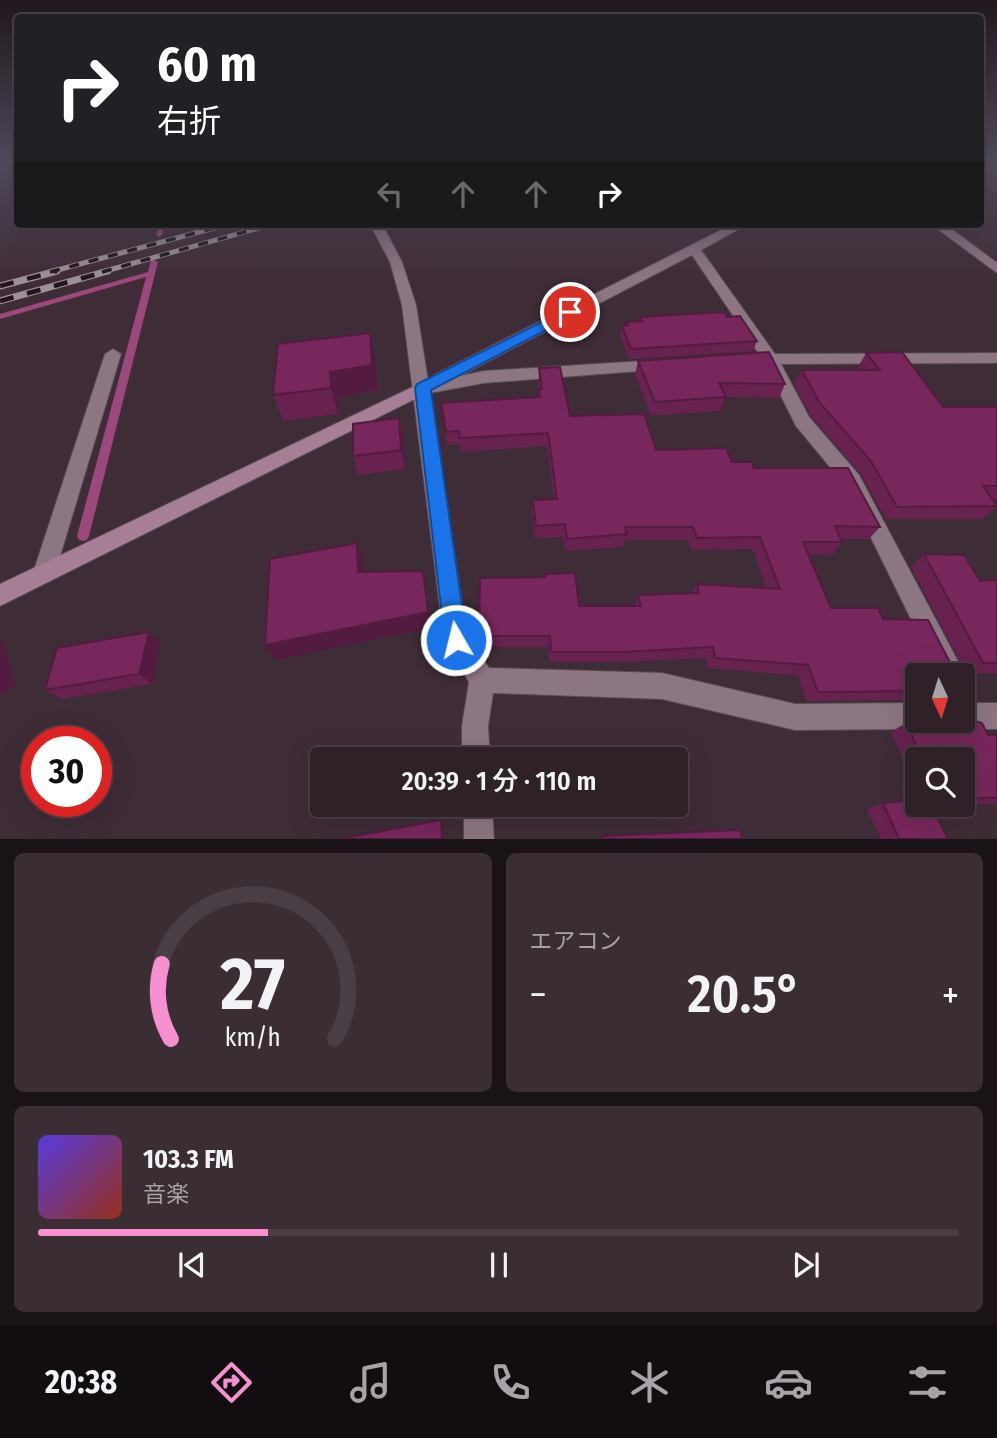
<!DOCTYPE html>
<html lang="ja">
<head>
<meta charset="utf-8">
<style>
	body { margin:0; font-family:"Fira Sans Condensed","Noto Sans JP",sans-serif; background:#3a2e34; color:#f1f3f6; height:100vh; display:flex; flex-direction:column; font-size:26px; white-space:nowrap }
	* { box-sizing:border-box; margin:0 }
	p { font-size:23px; color:#a7a3a8 }
	.icon { flex:none; width:38px; height:38px; fill:none; stroke:currentColor; stroke-width:2; stroke-linecap:round; stroke-linejoin:round }
	.map { position:relative; height:839px; overflow:hidden }
	.details { display:flex; flex-direction:column; gap:14px; padding:14px; background:#191216; flex:1 }
	.details>* { flex:none }
	.banner { position:absolute; left:14px; top:14px; width:970px; height:214px; border-radius:7px; box-shadow:0 7px 28px #0002,0 0 0 2px #493e45; background:#202124; color:#fff; overflow:hidden }
	.needle { width:46px; rotate:176deg }
	.buttons { position:absolute; left:905px; top:663px; display:grid; gap:14px }
	.buttons a { display:grid; place-items:center; width:70px; height:70px; border-radius:7px; background:#2e2128; box-shadow:0 7px 28px #0002,0 0 0 2px #493e45; font-size:35px }
	.speed { position:absolute; left:21px; top:726px; display:flex; gap:14px; font-size:35px; font-weight:700; text-align:center }
	.speed>* { display:grid; place-content:center; width:91px; height:91px; border-radius:50%; background:#2e2128; box-shadow:0 7px 28px #0002,0 0 0 2px #493e45; line-height:1 }
	.speed .limit { border:10px solid #d22; background:#fff; color:#111 }
	.pin { position:absolute; display:grid; place-items:center; width:60px; height:60px; color:#fff; margin:-30px; border:4px solid #fff; border-radius:50%; box-shadow:0 2px 7px #0007 }
	.me { position:absolute; width:77px; margin:-38px; rotate:352deg; stroke-linejoin:round; filter:drop-shadow(0 0 5px #0008) }
	.turn { display:flex; align-items:center; gap:24px; height:147px; padding:0 28px; font-size:32px }
	.turn .icon { width:91px; height:91px; stroke-width:2.5 }
	.turn b { display:block; font-size:49px; line-height:60px }
	.lanes { display:flex; align-items:center; height:66px; padding:0 28px; background:#0003; justify-content:center; gap:35px; direction:ltr }
	.lanes .off { opacity:.35 }
	.big { font-size:52px; font-weight:600; line-height:1.1 }
	.details .widget { flex:1; display:flex; flex-direction:column; justify-content:center; gap:10px; min-width:0; padding:0 24px; border-radius:10px; background:#3a2e34 }
	.details .dial { align-items:center; gap:0 }
	.dial svg { height:182px; overflow:visible; fill:none; stroke:#493e45; stroke-width:7; stroke-linecap:round; text-anchor:middle }
	.dial text { fill:#f1f3f6; stroke:none }
	.song { display:flex; align-items:center; gap:21px }
	.cover { width:84px; height:84px; border-radius:10px; background:linear-gradient(135deg,hsl(250 70% 55%),hsl(10 70% 35%)) }
	.played { height:7px; border-radius:4px; background:linear-gradient(90deg,#f790ce 25%,#493e45 25%) }
	.keys { display:flex; justify-content:space-around; direction:ltr }
	.heat { display:flex; justify-content:space-between; align-items:center; font-size:38px; direction:ltr }
	.details .tiles { flex:1; display:grid; gap:14px; grid-template-columns:1fr 1fr }
	.widget:last-child { grid-column:span 2 }
	.trip { position:absolute; left:310px; top:747px; width:378px; height:70px; border-radius:7px; background:#2e2128; box-shadow:0 7px 28px #0002,0 0 0 2px #493e45; font-weight:600; line-height:70px; text-align:center }
	.dock { display:flex; height:112px; justify-content:space-around; align-items:center; background:#120d10; color:#a7a3a8 }
	.dock .icon { width:49px; height:49px }
	.dock .current { color:#f790ce }
	.dock b { font-size:32px; color:#f1f3f6 }
	.map>svg:first-child { display:block }
</style>
</head>
<body>
<div class="map">
<svg width="997" height="840" viewBox="0 0 997 840">
	<rect width="100%" height="100%" fill="#3e2c36"/>
	<g fill="none" stroke-linecap="round" stroke-linejoin="round">
		<path fill="#9b487c" fill-rule="evenodd" d="M159,224H165L162,235L159,237L156,235Z
			M151,260H154L158,262L89,536L87,540L83,541L79,540L77,536L146,277L0,319V314L148,272Z"/>
		<g stroke="#5a4b54" stroke-width="2">
			<path id="street" d="M370,224H382L402,262L416,305L428,381H433L434,375L733,224H748L701,250L775,354L997,353V363L781,364L809,417L859,475L961,667L964,676L962,681V676H939L845,485L796,426L765,364L744,363L742,359L744,355L759,354L692,255L460,376L484,371L659,360L667,365L665,369L484,383L430,393L467,636L489,668L662,673L795,704L917,703V721H928L926,725L917,729L795,730L662,699L493,693L488,726L490,760H462V726L469,682L444,640L402,305L390,262Z
				M931,224H945L997,263V273Z
				M113,349L121,354L55,573L52,580L44,583L36,580L33,573L105,354Z
				M962,703H997V729H962L953,725L951,721H962Z
				M464,805H492L494,840H464Z"/>
		</g>
		<g stroke="#5a4b54" stroke-width="2">
			<path id="secondary" d="M423,382L429,384L431,388L429,392L0,606V584Z"/>
		</g>
		<use href="#street" fill="#8c7682" fill-rule="evenodd"/>
		<use href="#secondary" fill="#a67e95" fill-rule="evenodd"/>
		<g stroke="#9e9097" stroke-width="5">
			<path id="rail-far1" d="M50,272L229,224
				M102,272L273,224"/>
		</g>
		<g stroke="#9e9097" stroke-width="7">
			<path id="rail" d="M0,286L57,271
				M0,301L108,271"/>
		</g>
		<use href="#rail-far1" stroke="#20171c" stroke-width="3.5" stroke-dasharray="10" stroke-linecap="butt"/>
		<use href="#rail" stroke="#20171c" stroke-width="4.5" stroke-dasharray="14" stroke-linecap="butt"/>
	</g>
	<path fill="#67224f" d="M640,317H727L757,341L753,351L629,359L620,336L622,326L626,325L627,322L639,321Z
		M370,333L375,358L378,390L338,398V414L283,421L273,395Z
		M866,353L943,407H997V499H992L997,506L983,519H886L861,474L811,416L794,384L802,370H861L858,367Z
		M638,361L785,384L779,398L726,397L720,411L651,416L635,375Z
		M539,368L570,416L656,450L732,462L754,468L880,527L869,539H840L842,542L832,555L809,554L831,608L883,619L917,676V700L806,701L798,675L707,668L706,658L618,662H549V647H479V636L544,577L545,574L579,606H634L638,595L692,593L697,584L766,588L753,549L691,550L688,540H626L623,547L565,551L563,537L535,538L532,513L533,500L554,499L547,446L461,452L460,444L447,445L441,403L538,397Z
		M399,418L403,438L405,469L358,475L353,456Z
		M924,554L980,581L997,580V673H966L911,567Z
		M149,632L160,643L152,684L62,699L45,690Z
		M962,686L975,710L966,714L969,719L988,735H997V804H962V760H917V791L891,732L906,723H929V721H962Z
		M883,803L948,839H881L867,809Z"/>
	<path fill="#541b40" d="M370,333L375,358L378,390L338,398V414L331,388L330,372Z
		M399,418L403,438L405,469L401,450Z
		M357,543L363,561L365,589L358,572Z
		M423,571L432,628L276,660L265,645Z
		M149,632L160,643L152,684L139,674Z
		M0,641L4,644L15,686L0,694Z
		M441,820L443,825L444,839H442Z"/>
	<path fill="#78275c" stroke="#541b40" stroke-width="2" d="M724,312L727,317L740,316L757,341L631,349L622,326L628,325L627,322L642,321L640,317Z
		M370,333L372,365L330,372L331,388L273,395L278,344Z
		M769,352L785,384L719,383L726,397L655,402L638,361Z
		M902,352L943,407H997V486H983L997,506L897,507L871,461L819,402L802,370H880L866,353Z
		M560,367L570,416L644,414L656,450L726,448L732,462H752L754,468H848L880,527L835,526L842,542H803L831,608H878L883,619L928,620L957,676H917V691L818,692L808,665L715,658L713,647L622,652H551L550,636H479L480,578L545,577V574L575,573L579,606H641L638,595L699,593L697,584L780,589L760,537L697,538L693,527H625L627,534L567,539L565,524L536,526L533,500L557,499L548,433L460,438L459,431L446,432L441,403L540,397L539,389H542L539,368Z
		M399,418L401,450L353,456V424Z
		M357,543L358,572L423,571L428,612L265,645L270,559Z
		M924,554L964,555L980,581L997,580V663H983Z
		M149,632L139,674L45,690L57,648Z
		M962,686L975,710H966V713L969,719L982,723L988,735H997V798H962V760H923L906,723H933L938,721H962Z
		M917,800V805H931L948,839H899L883,803Z
		M441,820L442,839H340Z
		M740,830L742,839H604L603,836Z"/>
	<linearGradient id="sky" x2="0" y2="1"><stop stop-color="#22181e"/><stop offset="0.58" stop-color="#524b5d"/><stop offset="1" stop-color="#524b5d" stop-opacity="0"/></linearGradient>
	<rect width="997" height="280" fill="url(#sky)"/>
	<path fill="#1a73e8" stroke="#114b97" stroke-width="2" d="M570,308L577,312L575,315L431,390L467,640L464,647L456,650L449,647L445,640L415,388L417,384Z"/>
</svg>
<div class="buttons">
<a><svg class="needle" viewBox="-14 -14 28 28"><path d="M0-13l5 13h-10z" fill="#e53935"/><path d="M0 13l5-13h-10z" fill="#a7a3a8"/></svg></a>
<a><svg class="icon" aria-label="search" viewBox="0 0 24 24"><circle cx="10" cy="10" r="6"/><path d="M15 15l6 6"/></svg></a>
</div>
<div class="speed"><div class="limit">30</div></div>
<div class="pin" style="left:570px;top:312px;background:#d93025"><svg class="icon" aria-label="arrive" viewBox="0 0 24 24"><path d="M6 21V4h12l-3 4 3 4H6"/></svg></div>
<svg class="me" style="left:456px;top:640px" viewBox="-20 -20 40 40"><circle r="17" fill="#1a73e8" stroke="#fff" stroke-width="3"/><path d="M0-11L8 9 0 5-8 9z" fill="#fff"/></svg>
<div class="trip">20:39 · 1 分 · 110 m</div>
<div class="banner">
<div class="turn"><svg class="icon" aria-label="right" viewBox="0 0 24 24"><path d="M7 20v-9h11M14 6l5 5-5 5"/></svg><div><b>60 m</b>右折</div></div>
<div class="lanes"><svg class="icon off" aria-label="left" viewBox="0 0 24 24"><path d="M17 20v-9H6M10 6l-5 5 5 5"/></svg><svg class="icon off" aria-label="ahead" viewBox="0 0 24 24"><path d="M12 20V5M6 11l6-6 6 6"/></svg><svg class="icon off" aria-label="ahead" viewBox="0 0 24 24"><path d="M12 20V5M6 11l6-6 6 6"/></svg><svg class="icon" aria-label="right" viewBox="0 0 24 24"><path d="M7 20v-9h11M14 6l5 5-5 5"/></svg></div>
</div>
</div>
<section class="details">
<div class="tiles">
<div class="widget dial"><svg viewBox="0 0 100 80">
<path d="M14 69A42 42 0 1 1 86 69"/>
<path d="M14 69A42 42 0 0 1 10 36" stroke="#f790ce"/>
<text x="50" y="56" font-size="32" font-weight="700">27</text>
<text x="50" y="72" font-size="11">km/h</text>
</svg></div>
<div class="widget"><p>エアコン</p>
<div class="heat"><a>−</a><b class="big">20.5°</b><a>+</a></div>
</div>
<div class="widget">
<div class="song"><i class="cover"></i><div><b>103.3 FM</b><p>音楽</p></div></div>
<div class="played"></div>
<div class="keys"><svg class="icon" aria-label="previous" viewBox="0 0 24 24"><path d="M18 5L8 12l10 7zM5 5v14"/></svg><svg class="icon" aria-label="pause" viewBox="0 0 24 24"><path d="M8 5v14M16 5v14"/></svg><svg class="icon" aria-label="next" viewBox="0 0 24 24"><path d="M6 5l10 7-10 7zM19 5v14"/></svg></div>
</div>
</div>
</section>
<nav class="dock">
<b>20:38</b>
<svg class="icon current" aria-label="directions" viewBox="0 0 24 24"><path d="M12 3l9 9-9 9-9-9zM9 14v-3h6M13 9l2 2-2 2"/></svg>
<svg class="icon" aria-label="music" viewBox="0 0 24 24"><path d="M9 18V5l10-2v13"/><circle cx="6" cy="18" r="3"/><circle cx="16" cy="16" r="3"/></svg>
<svg class="icon" aria-label="phone" viewBox="0 0 24 24"><path d="M5 4h4l2 5-3 2q2 4 5 5l2-3 5 2v4C11 20 4 13 5 4z"/></svg>
<svg class="icon" aria-label="climate" viewBox="0 0 24 24"><path d="M12 3v18M4 7l16 10M4 17L20 7"/></svg>
<svg class="icon" aria-label="car" viewBox="0 0 24 24"><path d="M5 17H2v-5l4-1 3-4h7l3 4 3 1v5h-3M9 17h6M6 11h13"/><circle cx="7" cy="17" r="2"/><circle cx="17" cy="17" r="2"/></svg>
<svg class="icon" aria-label="filters" viewBox="0 0 24 24"><path d="M4 7h16M4 17h16"/><circle cx="9" cy="7" r="2"/><circle cx="15" cy="17" r="2"/></svg>
</nav>
</body>
</html>
